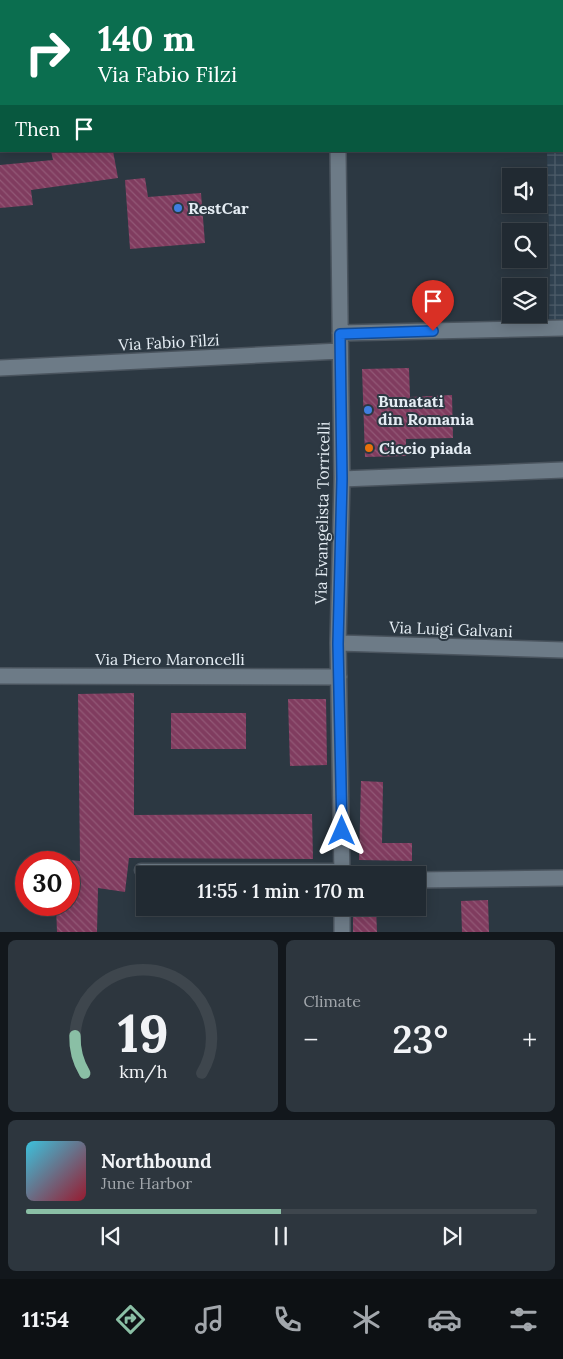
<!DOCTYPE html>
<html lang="en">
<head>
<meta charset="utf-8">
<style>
	body { margin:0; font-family:Lora,serif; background:#2d363e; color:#f1f3f6; height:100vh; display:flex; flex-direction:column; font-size:19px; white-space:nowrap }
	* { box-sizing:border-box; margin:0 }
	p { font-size:16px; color:#a2a7ac }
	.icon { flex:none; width:28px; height:28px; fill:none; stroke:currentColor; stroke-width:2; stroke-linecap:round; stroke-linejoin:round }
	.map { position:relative; height:932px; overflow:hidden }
	.sheet { display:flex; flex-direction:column; gap:8px; padding:8px; background:#12171c; flex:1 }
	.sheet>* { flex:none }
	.hud { position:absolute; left:0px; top:0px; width:564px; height:152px; box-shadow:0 2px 12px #0003,0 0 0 1px #3e464d; background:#0b6e4f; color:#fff; overflow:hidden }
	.fabs { position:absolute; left:502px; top:168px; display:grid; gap:10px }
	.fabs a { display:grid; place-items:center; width:45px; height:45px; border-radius:0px; background:#212a32; box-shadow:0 2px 12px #0003,0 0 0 1px #3e464d; font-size:25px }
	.speed { position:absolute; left:15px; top:851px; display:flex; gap:10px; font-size:25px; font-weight:700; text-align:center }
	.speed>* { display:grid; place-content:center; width:65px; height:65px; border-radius:50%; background:#212a32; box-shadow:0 2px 12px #0003,0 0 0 1px #3e464d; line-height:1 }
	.speed .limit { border:8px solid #d22; background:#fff; color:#111 }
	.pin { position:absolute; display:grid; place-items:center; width:42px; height:42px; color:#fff; margin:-51px -21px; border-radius:50% 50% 50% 0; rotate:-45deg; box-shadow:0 0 5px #0007 }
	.pin .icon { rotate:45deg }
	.me { position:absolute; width:55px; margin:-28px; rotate:0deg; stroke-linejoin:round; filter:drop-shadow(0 0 4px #0008) }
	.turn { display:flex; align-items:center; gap:18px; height:105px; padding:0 15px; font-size:22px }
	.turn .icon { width:65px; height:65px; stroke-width:2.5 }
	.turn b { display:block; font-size:35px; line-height:42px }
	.then { display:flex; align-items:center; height:48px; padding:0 15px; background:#0003; gap:10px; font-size:19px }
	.big { font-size:38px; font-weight:600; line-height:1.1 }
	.sheet .widget { flex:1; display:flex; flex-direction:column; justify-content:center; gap:8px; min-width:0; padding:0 18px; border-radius:8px; background:#2d363e }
	.sheet .dial { align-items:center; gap:0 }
	.dial svg { height:130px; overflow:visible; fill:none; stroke:#3e464d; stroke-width:7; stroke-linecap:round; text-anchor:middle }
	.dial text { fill:#f1f3f6; stroke:none }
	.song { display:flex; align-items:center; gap:15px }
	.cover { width:60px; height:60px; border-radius:8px; background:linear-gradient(135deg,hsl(190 70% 55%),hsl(350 70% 35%)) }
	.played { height:5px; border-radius:2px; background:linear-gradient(90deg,#8abfa5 50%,#3e464d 50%) }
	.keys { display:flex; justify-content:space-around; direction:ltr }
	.heat { display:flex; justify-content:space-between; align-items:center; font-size:28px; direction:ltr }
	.sheet .tiles { flex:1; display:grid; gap:8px; grid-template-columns:1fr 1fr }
	.widget:last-child { grid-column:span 2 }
	.trip { position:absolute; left:136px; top:866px; width:290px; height:50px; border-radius:0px; background:#212a32; box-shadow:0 2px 12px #0003,0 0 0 1px #3e464d; font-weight:600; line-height:50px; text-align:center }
	.tabs { display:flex; height:80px; justify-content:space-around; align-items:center; background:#0d1114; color:#a2a7ac }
	.tabs .icon { width:35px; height:35px }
	.tabs .on { color:#8abfa5 }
	.tabs b { font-size:22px; color:#f1f3f6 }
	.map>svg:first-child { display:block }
</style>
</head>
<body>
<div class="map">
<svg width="563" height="932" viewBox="0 0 563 932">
	<defs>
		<pattern id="industrial-grid" width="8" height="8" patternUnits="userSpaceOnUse" patternTransform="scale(1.25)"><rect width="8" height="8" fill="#314352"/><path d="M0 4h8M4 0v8" fill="none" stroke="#4f5e6b"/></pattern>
		<pattern id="building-back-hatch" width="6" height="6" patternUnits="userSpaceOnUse" patternTransform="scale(1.25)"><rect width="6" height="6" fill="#803c5f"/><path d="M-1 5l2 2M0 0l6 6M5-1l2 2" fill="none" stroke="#925876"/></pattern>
	</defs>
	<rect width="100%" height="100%" fill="#2c3842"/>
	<path fill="url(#industrial-grid)" d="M120,0H331V1H120Z
		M563,26V322L549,323L550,270L547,151H562Z"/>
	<path fill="url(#building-back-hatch)" d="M51,151H113L118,178L31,190L33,205L0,208V165L53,160Z
		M145,178L148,197L201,193L205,243L130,249L125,180Z
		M409,368L410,397L452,395L453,438L406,439V456L365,457L362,369Z
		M134,693V815L312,814L313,859L129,858L125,892L98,888L97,932H57L56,905H69V860L80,861L78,694Z
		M288,699H326L327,765L290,766Z
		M171,713H246V749H171Z
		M361,781L383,782L382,843H412V861L359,860Z
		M488,900L489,932H462L461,901Z
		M353,908H376L377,932H353Z"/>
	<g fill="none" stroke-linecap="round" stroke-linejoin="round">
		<g stroke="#4a545e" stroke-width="15">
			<path id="lane" d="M141,870H342"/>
		</g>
		<g stroke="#4a545e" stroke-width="18">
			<path id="street" d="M118,0V1
				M334,0V1
				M504,1V0
				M562,22H563
				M0,109H1
				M338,151L342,479L338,643L342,875
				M340,333L563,328
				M0,368L340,351
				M342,479L563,470
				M338,643L563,650
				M0,676L339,677
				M418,880L563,878
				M342,908V932"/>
		</g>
		<use href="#lane" stroke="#6d7b87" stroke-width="12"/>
		<use href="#street" stroke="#6d7b87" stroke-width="15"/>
	</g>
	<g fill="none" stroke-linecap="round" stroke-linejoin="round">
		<g stroke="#114b97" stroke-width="12">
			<path id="route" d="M342,831L338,644L342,479L340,334L433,331"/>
		</g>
		<use href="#route" stroke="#1a73e8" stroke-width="9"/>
	</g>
	<g fill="#3f7fe0" stroke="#2c3842" stroke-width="2">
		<circle cx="178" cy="208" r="5"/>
		<circle cx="368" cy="410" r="5"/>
	</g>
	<circle fill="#e8710a" stroke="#2c3842" stroke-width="2" cx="369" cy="448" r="5"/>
	<g text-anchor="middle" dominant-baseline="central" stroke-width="4" stroke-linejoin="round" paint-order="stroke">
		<g font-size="16" font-weight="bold" fill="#e4ecf3" stroke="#2c3842" text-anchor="start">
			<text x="188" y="208">RestCar</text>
			<text x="378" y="401">Bunatati<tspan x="378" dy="18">din Romania</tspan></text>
			<text x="379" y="448">Ciccio piada</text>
		</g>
		<g font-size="16" fill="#e4ecf3" stroke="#2c3842">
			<text transform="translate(169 342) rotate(-3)">Via Fabio Filzi</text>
			<text transform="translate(322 513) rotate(-89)">Via Evangelista Torricelli</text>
			<text transform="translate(451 629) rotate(2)">Via Luigi Galvani</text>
			<text x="170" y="659">Via Piero Maroncelli</text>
		</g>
	</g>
</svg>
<div class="fabs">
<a><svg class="icon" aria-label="sound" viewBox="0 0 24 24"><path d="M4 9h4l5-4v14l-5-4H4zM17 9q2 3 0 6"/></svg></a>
<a><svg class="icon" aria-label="search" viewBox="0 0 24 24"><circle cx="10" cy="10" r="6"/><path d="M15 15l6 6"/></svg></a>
<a><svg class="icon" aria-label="layers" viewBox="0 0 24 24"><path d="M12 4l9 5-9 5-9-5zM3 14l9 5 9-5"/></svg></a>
</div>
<div class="speed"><div class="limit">30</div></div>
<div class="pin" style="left:433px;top:331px;background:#d93025"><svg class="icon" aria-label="arrive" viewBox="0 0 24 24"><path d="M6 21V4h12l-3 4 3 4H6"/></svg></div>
<svg class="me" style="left:342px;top:831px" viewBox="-20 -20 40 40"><path d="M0-17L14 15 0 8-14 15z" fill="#1a73e8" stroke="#fff" stroke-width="4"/></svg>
<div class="trip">11:55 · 1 min · 170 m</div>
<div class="hud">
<div class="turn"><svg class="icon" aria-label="right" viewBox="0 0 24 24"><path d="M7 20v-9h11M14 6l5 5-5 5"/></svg><div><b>140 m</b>Via Fabio Filzi</div></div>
<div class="then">Then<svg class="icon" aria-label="arrive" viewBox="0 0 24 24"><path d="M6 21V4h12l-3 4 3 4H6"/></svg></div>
</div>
</div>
<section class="sheet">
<div class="tiles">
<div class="widget dial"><svg viewBox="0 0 100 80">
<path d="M14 69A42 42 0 1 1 86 69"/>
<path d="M14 69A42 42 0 0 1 8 46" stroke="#8abfa5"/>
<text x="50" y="56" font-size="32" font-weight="700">19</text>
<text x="50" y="72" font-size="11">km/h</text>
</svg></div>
<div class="widget"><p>Climate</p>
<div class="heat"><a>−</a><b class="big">23°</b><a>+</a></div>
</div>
<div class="widget">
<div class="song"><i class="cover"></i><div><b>Northbound</b><p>June Harbor</p></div></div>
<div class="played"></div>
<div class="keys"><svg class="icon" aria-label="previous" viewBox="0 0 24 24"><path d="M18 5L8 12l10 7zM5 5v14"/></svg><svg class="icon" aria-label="pause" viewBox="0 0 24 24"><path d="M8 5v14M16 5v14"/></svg><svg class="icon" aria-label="next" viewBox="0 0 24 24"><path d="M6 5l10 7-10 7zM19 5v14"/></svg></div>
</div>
</div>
</section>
<nav class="tabs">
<b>11:54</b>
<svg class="icon on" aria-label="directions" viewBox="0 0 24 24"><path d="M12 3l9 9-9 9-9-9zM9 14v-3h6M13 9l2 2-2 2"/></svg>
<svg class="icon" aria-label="music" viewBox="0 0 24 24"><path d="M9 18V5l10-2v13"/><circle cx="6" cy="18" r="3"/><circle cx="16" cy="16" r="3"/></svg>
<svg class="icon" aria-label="phone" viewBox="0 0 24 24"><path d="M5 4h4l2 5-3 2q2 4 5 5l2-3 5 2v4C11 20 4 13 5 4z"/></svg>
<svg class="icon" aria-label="climate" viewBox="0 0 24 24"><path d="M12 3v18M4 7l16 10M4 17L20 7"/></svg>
<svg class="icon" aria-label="car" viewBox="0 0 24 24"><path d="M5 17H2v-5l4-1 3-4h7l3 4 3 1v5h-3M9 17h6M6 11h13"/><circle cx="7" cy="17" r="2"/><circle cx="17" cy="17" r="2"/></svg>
<svg class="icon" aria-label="filters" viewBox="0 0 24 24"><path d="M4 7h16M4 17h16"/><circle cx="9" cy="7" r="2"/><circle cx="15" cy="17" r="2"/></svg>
</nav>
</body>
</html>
